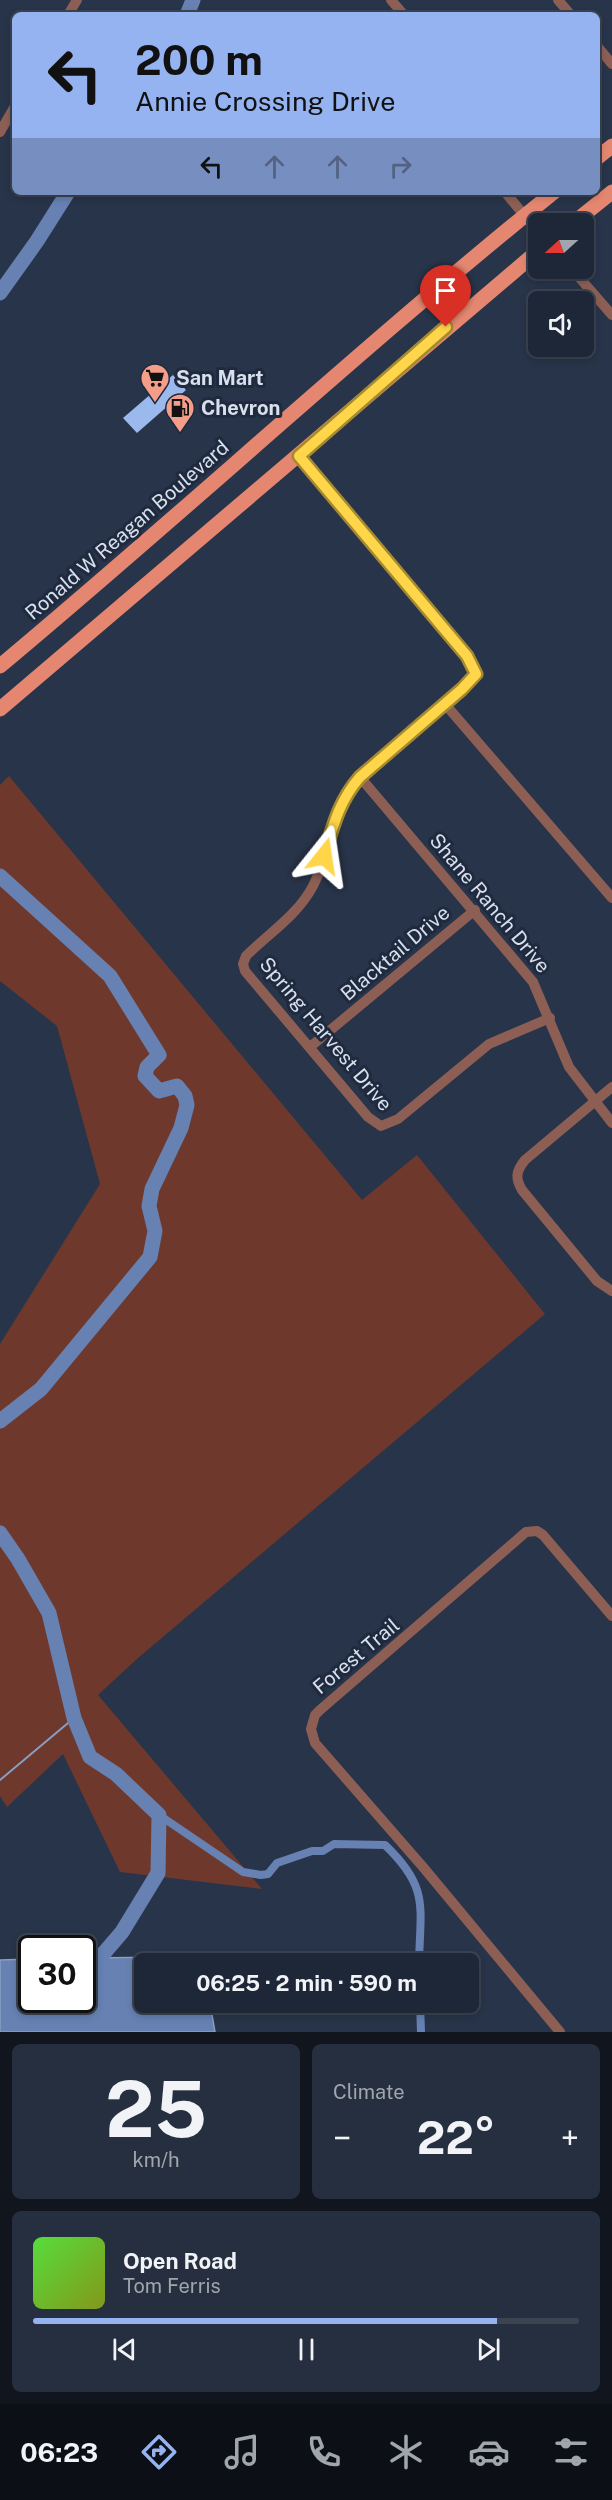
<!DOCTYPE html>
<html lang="en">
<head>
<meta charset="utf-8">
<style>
	body { margin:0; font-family:"Public Sans",sans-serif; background:#262f3f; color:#f1f3f6; height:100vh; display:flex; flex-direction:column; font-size:22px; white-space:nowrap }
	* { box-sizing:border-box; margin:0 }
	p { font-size:20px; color:#a1a5ad }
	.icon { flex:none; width:33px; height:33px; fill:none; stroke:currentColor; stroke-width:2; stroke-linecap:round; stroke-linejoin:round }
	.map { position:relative; height:2032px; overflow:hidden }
	.details { display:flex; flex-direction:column; gap:12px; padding:12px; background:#10151e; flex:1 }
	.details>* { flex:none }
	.guide { position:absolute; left:12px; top:12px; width:588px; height:183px; border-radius:9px; box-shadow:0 3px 9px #0003,0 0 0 2px #3c4452; background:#95b2f1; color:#111; overflow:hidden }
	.needle { width:39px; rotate:249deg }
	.controls { position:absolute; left:528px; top:213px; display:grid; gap:12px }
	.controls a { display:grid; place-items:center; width:66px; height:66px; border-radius:9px; background:#1e2737; box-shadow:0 3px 9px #0003,0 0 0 2px #3c4452; font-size:30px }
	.speed { position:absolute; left:18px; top:1935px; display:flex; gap:12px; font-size:30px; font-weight:700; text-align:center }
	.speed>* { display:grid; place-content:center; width:78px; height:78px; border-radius:50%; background:#1e2737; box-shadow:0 3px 9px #0003,0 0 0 2px #3c4452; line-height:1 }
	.speed .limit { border:3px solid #111; border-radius:9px; background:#fff; color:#111 }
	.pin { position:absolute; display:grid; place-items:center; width:51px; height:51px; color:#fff; margin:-62px -26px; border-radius:50% 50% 50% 0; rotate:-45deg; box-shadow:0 0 6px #0007 }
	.pin .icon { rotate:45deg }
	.me { position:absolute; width:66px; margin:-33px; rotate:15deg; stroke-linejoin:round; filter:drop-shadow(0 0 4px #0008) }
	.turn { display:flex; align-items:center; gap:21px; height:126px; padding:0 24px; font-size:27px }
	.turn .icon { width:78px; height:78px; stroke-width:2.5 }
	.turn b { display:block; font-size:42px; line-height:51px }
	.lanes { display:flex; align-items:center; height:57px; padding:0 24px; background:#0003; justify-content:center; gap:30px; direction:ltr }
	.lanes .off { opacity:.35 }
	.big { font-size:45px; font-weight:700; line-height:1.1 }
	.details .tile { flex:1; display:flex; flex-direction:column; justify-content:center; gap:9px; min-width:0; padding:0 21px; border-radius:9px; background:#262f3f }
	.details .dial { align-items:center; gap:0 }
	.dial b { font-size:78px; line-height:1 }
	.song { display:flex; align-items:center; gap:18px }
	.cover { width:72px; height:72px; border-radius:9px; background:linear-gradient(135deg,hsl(110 70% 55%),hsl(70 70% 35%)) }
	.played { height:6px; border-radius:3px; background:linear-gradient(90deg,#95b2f1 85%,#3c4452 85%) }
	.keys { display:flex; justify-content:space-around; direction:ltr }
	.heat { display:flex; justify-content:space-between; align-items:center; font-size:33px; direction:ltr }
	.details .tiles { flex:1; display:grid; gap:12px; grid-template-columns:1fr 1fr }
	.tile:last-child { grid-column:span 2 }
	.trip { position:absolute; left:134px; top:1953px; width:345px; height:60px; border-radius:9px; background:#1e2737; box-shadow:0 3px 9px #0003,0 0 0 2px #3c4452; font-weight:700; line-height:60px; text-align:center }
	.menu { display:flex; height:96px; justify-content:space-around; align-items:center; background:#0c1016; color:#a1a5ad }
	.menu .icon { width:42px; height:42px }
	.menu .current { color:#95b2f1 }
	.menu b { font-size:27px; color:#f1f3f6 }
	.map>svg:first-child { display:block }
</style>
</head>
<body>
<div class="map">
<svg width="612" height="2032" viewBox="0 0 612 2032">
	<rect width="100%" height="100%" fill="#283449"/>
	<path fill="#6e392c" d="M9,776L362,1200L417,1155L545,1314L138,1658L98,1695L262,1889L120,1872L63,1754L7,1807L0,1796V1344L100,1184L57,1026L0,981V785Z"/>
	<path fill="#6681b2" stroke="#889ec4" stroke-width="1.5" d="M176,1957L183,1963L144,1964V2002L210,2003L215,2032H0V1960L31,1959L32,2000H82L83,1958Z"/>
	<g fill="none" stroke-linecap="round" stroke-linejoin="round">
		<path stroke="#889ec4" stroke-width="2" d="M0,1780L74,1718"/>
		<path stroke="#6681b2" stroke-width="8" d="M159,1815L243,1872L261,1875L268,1874L277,1863L312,1851H323L334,1844L385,1845C430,1888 420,1907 419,1964
			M420,2002L421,2032"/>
		<path stroke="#6681b2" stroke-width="15" d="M187,15L193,0
			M0,293L37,241L68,192
			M0,876L110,976L159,1055L147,1067L145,1076L159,1091L177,1086L185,1096L187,1105L181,1128L152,1189L149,1206L155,1231L150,1257L41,1389L0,1421
			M0,1533L18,1559L49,1613L74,1718L90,1757L116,1774L159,1815L158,1873L122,1932L98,1960L82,1983"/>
	</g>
	<path fill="#9cb9ed" d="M173,375L186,390L137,433L123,418Z"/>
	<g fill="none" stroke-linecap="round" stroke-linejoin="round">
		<path stroke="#8d5f54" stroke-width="10" d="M391,0L404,15
			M558,0L571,15
			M68,15L77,0
			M597,46L612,64
			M0,132L15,106
			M505,192L538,232
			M571,268L612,315
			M299,456L467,656L474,665L476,674L471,681L360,777C328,814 333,846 313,886C297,916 269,933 246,956L243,964L245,971L368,1117L381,1126L398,1119L489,1044L550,1018
			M445,704L612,898
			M360,777L533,982L569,1067L612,1123
			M310,1047L475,910
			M612,1087L525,1160C516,1171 515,1178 522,1190L597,1281L612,1291
			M560,2032L423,1867L315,1743L311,1729L315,1715L320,1710L526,1532L537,1531L543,1535L612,1616"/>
		<path stroke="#e58770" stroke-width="15" d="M597,158L612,146
			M572,224L612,192
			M0,666C187,510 365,344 554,192
			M0,709L538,251"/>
	</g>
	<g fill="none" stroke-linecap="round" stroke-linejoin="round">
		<g stroke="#a68a30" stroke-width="15">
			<path id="route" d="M324,856C333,826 339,801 360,777L462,689L476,674L467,656L299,456L446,327"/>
		</g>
		<use href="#route" stroke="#ffd54a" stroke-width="10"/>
	</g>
	<defs>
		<g id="supermarket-pin" transform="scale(1.5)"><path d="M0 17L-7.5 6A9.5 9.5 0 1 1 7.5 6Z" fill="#f49e89" stroke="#1f2a3f"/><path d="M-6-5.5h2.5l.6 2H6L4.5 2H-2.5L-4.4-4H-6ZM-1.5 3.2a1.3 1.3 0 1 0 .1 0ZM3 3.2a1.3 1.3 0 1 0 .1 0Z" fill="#111"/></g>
		<g id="fuel-pin" transform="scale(1.5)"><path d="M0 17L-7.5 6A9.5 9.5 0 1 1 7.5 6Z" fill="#f49e89" stroke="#1f2a3f"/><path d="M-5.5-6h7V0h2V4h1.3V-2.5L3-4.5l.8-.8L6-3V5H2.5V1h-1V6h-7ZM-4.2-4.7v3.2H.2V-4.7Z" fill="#111"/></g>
	</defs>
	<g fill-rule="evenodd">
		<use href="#supermarket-pin" x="155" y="378"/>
		<use href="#fuel-pin" x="180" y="408"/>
	</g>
	<g text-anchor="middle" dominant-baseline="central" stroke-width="6" stroke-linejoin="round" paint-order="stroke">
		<g font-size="20" font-weight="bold" fill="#d8e0ee" stroke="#1f2a3f" text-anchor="start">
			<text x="176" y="378">San Mart</text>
			<text x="201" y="408">Chevron</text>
		</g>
		<g font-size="20" fill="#d8e0ee" stroke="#1f2a3f">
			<text transform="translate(127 530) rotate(-41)">Ronald W Reagan Boulevard</text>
			<text transform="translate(490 903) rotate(50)">Shane Ranch Drive</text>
			<text transform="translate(395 953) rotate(-40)">Blacktail Drive</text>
			<text transform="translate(326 1034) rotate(50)">Spring Harvest Drive</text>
			<text transform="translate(356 1656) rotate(-40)">Forest Trail</text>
		</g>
	</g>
</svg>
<div class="controls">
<a><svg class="needle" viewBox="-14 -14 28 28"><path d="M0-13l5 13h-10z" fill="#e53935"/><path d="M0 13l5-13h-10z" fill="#a1a5ad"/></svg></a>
<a><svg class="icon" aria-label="sound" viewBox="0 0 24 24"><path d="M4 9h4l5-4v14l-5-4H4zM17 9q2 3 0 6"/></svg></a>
</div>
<div class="speed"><div class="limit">30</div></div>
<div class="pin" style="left:446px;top:327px;background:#d93025"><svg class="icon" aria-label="arrive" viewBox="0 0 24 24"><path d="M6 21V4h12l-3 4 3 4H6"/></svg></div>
<svg class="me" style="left:324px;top:856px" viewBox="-20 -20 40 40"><path d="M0-17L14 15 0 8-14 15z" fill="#ffd54a" stroke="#fff" stroke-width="4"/></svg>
<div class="trip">06:25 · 2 min · 590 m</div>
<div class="guide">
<div class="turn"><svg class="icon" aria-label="left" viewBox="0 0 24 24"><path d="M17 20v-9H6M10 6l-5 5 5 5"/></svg><div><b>200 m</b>Annie Crossing Drive</div></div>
<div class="lanes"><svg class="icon" aria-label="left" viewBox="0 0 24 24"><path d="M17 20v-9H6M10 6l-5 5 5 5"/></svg><svg class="icon off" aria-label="ahead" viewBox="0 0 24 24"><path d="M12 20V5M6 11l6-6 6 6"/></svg><svg class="icon off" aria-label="ahead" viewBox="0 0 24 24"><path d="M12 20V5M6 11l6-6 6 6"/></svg><svg class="icon off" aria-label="right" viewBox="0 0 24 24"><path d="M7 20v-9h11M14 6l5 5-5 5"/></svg></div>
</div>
</div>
<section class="details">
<div class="tiles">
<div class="tile dial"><b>25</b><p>km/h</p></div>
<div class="tile"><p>Climate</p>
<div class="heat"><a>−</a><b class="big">22°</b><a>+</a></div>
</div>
<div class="tile">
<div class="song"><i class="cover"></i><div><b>Open Road</b><p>Tom Ferris</p></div></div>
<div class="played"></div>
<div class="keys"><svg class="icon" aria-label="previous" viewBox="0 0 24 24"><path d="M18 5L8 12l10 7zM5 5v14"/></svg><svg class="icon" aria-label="pause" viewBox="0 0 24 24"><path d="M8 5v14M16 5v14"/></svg><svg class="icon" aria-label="next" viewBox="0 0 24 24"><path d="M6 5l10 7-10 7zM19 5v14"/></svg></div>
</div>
</div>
</section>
<nav class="menu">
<b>06:23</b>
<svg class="icon current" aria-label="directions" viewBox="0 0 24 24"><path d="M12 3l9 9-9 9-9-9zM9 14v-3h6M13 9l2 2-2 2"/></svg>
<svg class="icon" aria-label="music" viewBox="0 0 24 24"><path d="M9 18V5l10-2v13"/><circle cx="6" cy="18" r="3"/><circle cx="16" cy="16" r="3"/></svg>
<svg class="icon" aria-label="phone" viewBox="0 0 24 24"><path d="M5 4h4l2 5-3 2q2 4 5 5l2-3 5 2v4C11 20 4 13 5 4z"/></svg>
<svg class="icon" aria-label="climate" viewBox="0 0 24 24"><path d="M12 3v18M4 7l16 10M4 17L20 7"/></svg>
<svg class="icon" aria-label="car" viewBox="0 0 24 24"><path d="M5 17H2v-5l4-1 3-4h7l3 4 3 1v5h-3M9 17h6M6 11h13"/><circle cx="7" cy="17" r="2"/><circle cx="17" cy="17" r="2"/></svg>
<svg class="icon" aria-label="filters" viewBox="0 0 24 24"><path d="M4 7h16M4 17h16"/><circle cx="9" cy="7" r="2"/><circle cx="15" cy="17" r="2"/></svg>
</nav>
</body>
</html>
